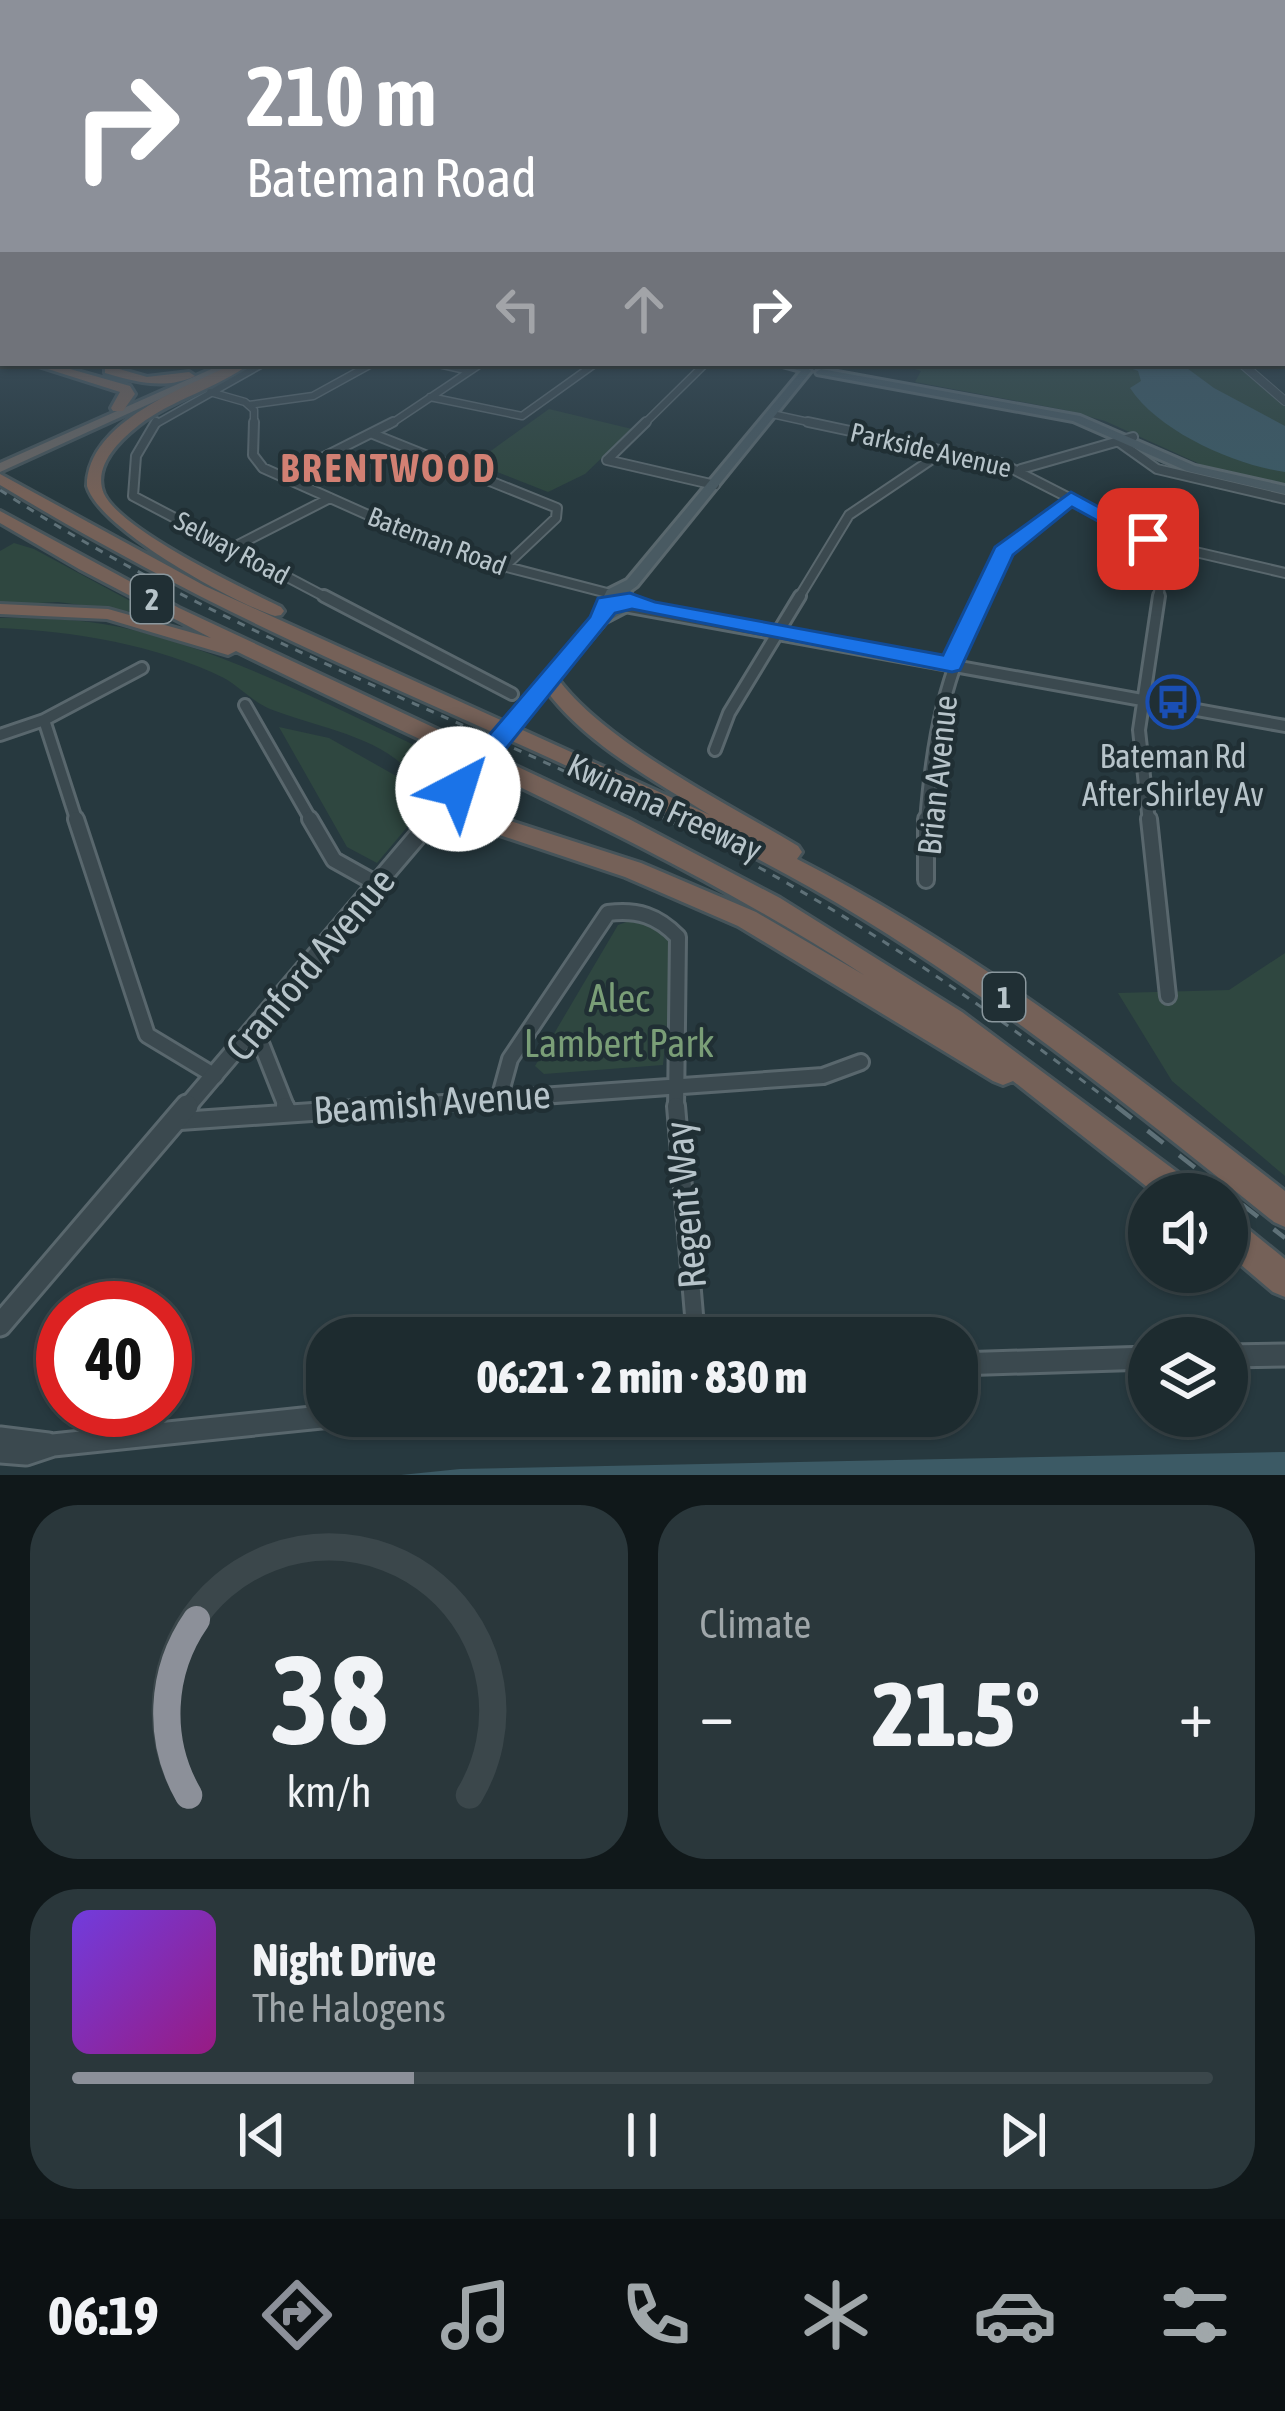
<!DOCTYPE html>
<html lang="en">
<head>
<meta charset="utf-8">
<style>
	body { margin:0; font-family:"Asap Condensed",sans-serif; background:#2a373b; color:#f1f3f6; height:100vh; display:flex; flex-direction:column; font-size:45px; white-space:nowrap }
	* { box-sizing:border-box; margin:0 }
	p { font-size:39px; color:#a0a7aa }
	.icon { flex:none; width:66px; height:66px; fill:none; stroke:currentColor; stroke-width:2; stroke-linecap:round; stroke-linejoin:round }
	.map { position:relative; height:1475px; overflow:hidden }
	.details { display:flex; flex-direction:column; gap:30px; padding:30px; background:#10181a; flex:1 }
	.details>* { flex:none }
	.banner { position:absolute; left:0px; top:0px; width:1287px; height:366px; box-shadow:0 3px 9px #0004,0 0 0 3px #3b474b; background:#8c9099; color:#fff; overflow:hidden }
	.tools { position:absolute; left:1128px; top:1173px; display:grid; gap:24px }
	.tools a { display:grid; place-items:center; width:120px; height:120px; border-radius:50%; background:#1d2b2f; box-shadow:0 3px 9px #0004,0 0 0 3px #3b474b; font-size:60px }
	.speed { position:absolute; left:36px; top:1281px; display:flex; gap:24px; font-size:60px; font-weight:700; text-align:center }
	.speed>* { display:grid; place-content:center; width:156px; height:156px; border-radius:50%; background:#1d2b2f; box-shadow:0 3px 9px #0004,0 0 0 3px #3b474b; line-height:1 }
	.speed .limit { border:18px solid #d22; background:#fff; color:#111 }
	.pin { position:absolute; display:grid; place-items:center; width:102px; height:102px; color:#fff; margin:-51px; border-radius:24px; box-shadow:0 6px 18px #0006 }
	.me { position:absolute; width:132px; margin:-66px; rotate:40deg; stroke-linejoin:round; filter:drop-shadow(0 0 9px #0008) }
	.turn { display:flex; align-items:center; gap:42px; height:252px; padding:0 48px; font-size:54px }
	.turn .icon { width:156px; height:156px; stroke-width:2.5 }
	.turn b { display:block; font-size:84px; line-height:102px }
	.lanes { display:flex; align-items:center; height:114px; padding:0 48px; background:#0003; justify-content:center; gap:60px; direction:ltr }
	.lanes .off { opacity:.35 }
	.big { font-size:90px; font-weight:800; line-height:1.1 }
	.details .tile { flex:1; display:flex; flex-direction:column; justify-content:center; gap:18px; min-width:0; padding:0 42px; border-radius:48px; background:#2a373b }
	.details .dial { align-items:center; gap:0 }
	.dial svg { height:312px; overflow:visible; fill:none; stroke:#3b474b; stroke-width:7; stroke-linecap:round; text-anchor:middle }
	.dial text { fill:#f1f3f6; stroke:none }
	.song { display:flex; align-items:center; gap:36px }
	.cover { width:144px; height:144px; border-radius:18px; background:linear-gradient(135deg,hsl(260 70% 55%),hsl(310 70% 35%)) }
	.played { height:12px; border-radius:6px; background:linear-gradient(90deg,#8c9099 30%,#3b474b 30%) }
	.keys { display:flex; justify-content:space-around; direction:ltr }
	.heat { display:flex; justify-content:space-between; align-items:center; font-size:66px; direction:ltr }
	.details .tiles { flex:1; display:grid; gap:30px; grid-template-columns:1fr 1fr }
	.tile:last-child { grid-column:span 2 }
	.trip { position:absolute; left:306px; top:1317px; width:672px; height:120px; border-radius:48px; background:#1d2b2f; box-shadow:0 3px 9px #0004,0 0 0 3px #3b474b; font-weight:800; line-height:120px; text-align:center }
	.tabs { display:flex; height:192px; justify-content:space-around; align-items:center; background:#0c1113; color:#a0a7aa }
	.tabs .icon { width:84px; height:84px }
	.tabs .selected { color:#8c9099 }
	.tabs b { font-size:54px; color:#f1f3f6 }
	.map>svg:first-child { display:block }
</style>
</head>
<body>
<div class="map">
<svg width="1285" height="1475" viewBox="0 0 1285 1475">
	<rect width="100%" height="100%" fill="#27393f"/>
	<path fill="#2f4740" d="M895,363H1234L1285,406V484L1213,470L1105,421L1065,410L915,382L921,371Z
		M549,409L632,429L585,474L548,492L474,463Z
		M14,543L34,549L147,610L141,613L58,602L0,605V551Z
		M0,618C46,618 92,619 137,631C241,657 362,721 460,767L428,805C416,793 416,778 405,767C373,735 310,725 270,709C253,702 240,687 224,678C158,645 73,631 0,628Z
		M279,727L329,738L398,777L406,803L419,813L377,863L347,847Z
		M638,918L666,933L674,951L663,1065L544,1074L535,1066L618,925Z
		M1285,953V1176L1172,1081L1118,993L1229,990Z"/>
	<path fill="#3c5a65" d="M1117,363H1180L1214,388L1285,426V472C1235,465 1159,432 1130,388L1141,381L1138,371Z
		M1285,1452V1475H401L460,1469Z"/>
	<g fill="none" stroke-linecap="round" stroke-linejoin="round">
		<g stroke="#59676d" stroke-width="9">
			<path id="minor-far4" d="M434,363L470,371
				M210,392L245,402L254,410V425
				M430,397L522,416L596,363
				M249,405L313,396L373,363
				M772,414L822,425
				M154,425L264,363
				M389,425L482,363
				M643,425L706,363"/>
		</g>
		<g stroke="#59676d" stroke-width="12">
			<path id="minor-far3" d="M156,422L136,456L133,496L329,599
				M254,422L253,455L263,468L453,553L611,594
				M808,422L1001,463L1157,543L1285,573
				M373,434L557,508L556,518L503,568
				M1119,442L1157,469L1285,499
				M607,460L646,422
				M607,460L715,485
				M1021,469L1133,437
				M284,477L393,422
				M232,548L330,498
				M798,599L849,515L947,449
				M982,599L1003,552L1071,498
				M1158,599L1166,546"/>
		</g>
		<g stroke="#59676d" stroke-width="16">
			<path id="minor-far2" d="M324,596L512,694
				M624,606L1285,726
				M245,705L312,822
				M44,720L77,822
				M0,735L44,720L142,668
				M715,750L729,713L800,596
				M926,822C933,731 945,679 983,596
				M1149,822L1139,730L1159,596"/>
		</g>
		<g stroke="#59676d" stroke-width="20">
			<path id="minor-far1" d="M76,819L147,1035L215,1076
				M310,819L334,860L377,884
				M1149,819L1168,996
				M926,880V819
				M255,1028L287,1109
				M499,1099L510,1059L608,913C637,909 658,916 678,937L676,1109
				M358,1109L823,1076L861,1062"/>
		</g>
		<g stroke="#59676d" stroke-width="22">
			<path id="minor" d="M285,1106L288,1112
				M676,1106L696,1338
				M180,1121L400,1106"/>
		</g>
		<g stroke="#59676d" stroke-width="10">
			<path id="tertiary-far3" d="M1241,363L1285,401"/>
		</g>
		<g stroke="#59676d" stroke-width="20">
			<path id="tertiary-far2" d="M527,706L549,680
				M430,822L458,789"/>
		</g>
		<g stroke="#59676d" stroke-width="22">
			<path id="tertiary-far1" d="M185,1109L432,819"/>
		</g>
		<g stroke="#59676d" stroke-width="27">
			<path id="tertiary" d="M0,1325L187,1106
				M1227,1356L1285,1355
				M957,1364L1149,1358
				M0,1438L48,1444
				M0,1452L26,1454L53,1445L331,1416"/>
		</g>
		<g stroke="#59676d" stroke-width="6">
			<path id="secondary" d="M772,363C785,363 802,361 811,371L637,586L630,591L634,600L629,610L606,622L554,684H544L541,680L544,676L596,616L606,609L602,600L607,590L627,580L801,371Z
				M821,369L1080,416L1195,466L1285,486V494L1187,471L1073,421L817,374L816,372Z"/>
		</g>
		<g stroke="#46545a" stroke-width="6">
			<path id="trunk" d="M225,363H239L0,472V463Z"/>
		</g>
		<g stroke="#46545a" stroke-width="6">
			<path id="motorway" d="M0,356H3V363H6L0,364Z
				M29,363H49L130,386L135,394L123,411H113L111,408L120,392Z
				M235,363H251C218,388 173,399 139,425C120,440 92,466 104,494C122,531 243,588 281,607L284,611L281,615L275,616C232,602 99,529 87,486C87,421 187,387 235,363Z
				M109,366L147,377L189,372L195,376C166,390 135,382 105,373V367Z
				M0,474L205,586L710,815C650,778 578,740 539,680L542,676H556C601,741 728,804 798,846L802,852L797,859C973,949 1130,1070 1285,1191V1227L1274,1222C1125,1103 977,983 811,888C646,795 468,724 296,643C194,595 96,543 0,485Z
				M0,511L179,608L629,819L780,898L962,1012L1192,1183L1197,1194H1156L1013,1081L1003,1085L993,1081L738,926L625,877L434,813L431,807L434,801L442,799L641,863L756,912L864,975C665,846 448,756 236,651L228,655L107,619L0,614V604L108,609L211,638L79,569L0,523Z
				M1227,1216L1238,1221L1285,1259V1297L1273,1292L1227,1253Z"/>
		</g>
		<use href="#minor-far4" stroke="#3b494f" stroke-width="6"/>
		<use href="#minor-far3" stroke="#3b494f" stroke-width="8"/>
		<use href="#minor-far2" stroke="#3b494f" stroke-width="10"/>
		<use href="#minor-far1" stroke="#3b494f" stroke-width="14"/>
		<use href="#minor" stroke="#3b494f" stroke-width="16"/>
		<use href="#tertiary-far3" stroke="#3b494f" stroke-width="8"/>
		<use href="#tertiary-far2" stroke="#3b494f" stroke-width="14"/>
		<use href="#tertiary-far1" stroke="#3b494f" stroke-width="16"/>
		<use href="#tertiary" stroke="#3b494f" stroke-width="21"/>
		<use href="#secondary" fill="#495a62" fill-rule="evenodd"/>
		<use href="#trunk" fill="#676564" fill-rule="evenodd"/>
		<use href="#motorway" fill="#756158" fill-rule="evenodd"/>
		<path stroke="#5f7178" stroke-width="3" stroke-dasharray="8 8" stroke-linecap="butt" d="M0,490C223,636 481,723 717,845C860,919 992,1011 1120,1109"/>
		<path stroke="#5f7178" stroke-width="4.5" stroke-dasharray="20 20" stroke-linecap="butt" d="M1116,1106L1285,1238"/>
		<g stroke="#59676d" stroke-width="20" stroke-linecap="butt">
			<path id="tertiary-bridge" d="M458,789L527,706"/>
		</g>
		<use href="#tertiary-bridge" stroke="#3b494f" stroke-width="14"/>
	</g>
	<linearGradient id="sky" x2="0" y2="1"><stop stop-color="#151f23"/><stop offset="0.58" stop-color="#415463"/><stop offset="1" stop-color="#415463" stop-opacity="0"/></linearGradient>
	<rect width="1285" height="494" fill="url(#sky)"/>
	<path fill="#1a73e8" stroke="#114b97" stroke-width="3" d="M1071,492L1158,539L1148,546L1140,544L1072,507L1013,555L960,670L952,672L632,609L615,613L468,796L458,799L443,789L590,617L598,598L630,593L655,602L943,655L995,547Z"/>
	<defs>
		<g id="bus-ring" transform="scale(2.7)"><circle r="9.5" fill="#202f34" stroke="#1a4fb4" stroke-width="1.5"/><path d="M-5-6H5V4H4V6H2V4H-2V6H-4V4H-5ZM-3.5-4V0h7V-4ZM-3.5 1.2v1.5H-2V1.2ZM2 1.2v1.5H3.5V1.2Z" fill="#1a4fb4"/></g>
	</defs>
	<g fill-rule="evenodd">
		<use href="#bus-ring" x="1173" y="702"/>
	</g>
	<g text-anchor="middle" dominant-baseline="central" stroke-width="9" stroke-linejoin="round" paint-order="stroke">
		<g font-size="27" fill="#b7c4ca" stroke="#202f34">
			<text transform="translate(931 450) rotate(13)">Parkside Avenue</text>
			<text transform="translate(437 541) rotate(21)">Bateman Road</text>
			<text transform="translate(232 548) rotate(28)">Selway Road</text>
		</g>
		<g fill="#202f34" stroke="#8a979d" stroke-width="3">
			<rect x="131" y="575" width="42" height="48" rx="9"/>
			<rect x="983" y="973" width="42" height="48" rx="9"/>
		</g>
		<g font-size="30" font-weight="bold" fill="#b7c4ca">
			<text x="152" y="599">2</text>
			<text x="1004" y="997">1</text>
		</g>
		<g font-size="33" fill="#b7c4ca" stroke="#202f34">
			<text x="1173" y="756">Bateman Rd<tspan x="1173" dy="38">After Shirley Av</tspan></text>
		</g>
		<g font-size="33" fill="#b7c4ca" stroke="#202f34">
			<text transform="translate(937 775) rotate(-84)">Brian Avenue</text>
			<text transform="translate(665 807) rotate(25)">Kwinana Freeway</text>
		</g>
		<g font-size="39" font-weight="bold" letter-spacing="3" fill="#d28073" stroke="#202f34">
			<text x="389" y="468">BRENTWOOD</text>
		</g>
		<g font-size="39" fill="#b7c4ca" stroke="#202f34">
			<text transform="translate(310 964) rotate(-50)">Cranford Avenue</text>
			<text transform="translate(432 1102) rotate(-4)">Beamish Avenue</text>
			<text transform="translate(685 1205) rotate(-95)">Regent Way</text>
		</g>
		<g font-size="39" fill="#7a9e77" stroke="#202f34">
			<text x="619" y="998">Alec<tspan x="619" dy="45">Lambert Park</tspan></text>
		</g>
	</g>
</svg>
<div class="tools">
<a><svg class="icon" aria-label="sound" viewBox="0 0 24 24"><path d="M4 9h4l5-4v14l-5-4H4zM17 9q2 3 0 6"/></svg></a>
<a><svg class="icon" aria-label="layers" viewBox="0 0 24 24"><path d="M12 4l9 5-9 5-9-5zM3 14l9 5 9-5"/></svg></a>
</div>
<div class="speed"><div class="limit">40</div></div>
<div class="pin" style="left:1148px;top:539px;background:#d93025"><svg class="icon" aria-label="arrive" viewBox="0 0 24 24"><path d="M6 21V4h12l-3 4 3 4H6"/></svg></div>
<svg class="me" style="left:458px;top:789px" viewBox="-20 -20 40 40"><circle r="19" fill="#fff"/><path d="M0-13L10 11 0 6-10 11z" fill="#1a73e8"/></svg>
<div class="trip">06:21 · 2 min · 830 m</div>
<div class="banner">
<div class="turn"><svg class="icon" aria-label="right" viewBox="0 0 24 24"><path d="M7 20v-9h11M14 6l5 5-5 5"/></svg><div><b>210 m</b>Bateman Road</div></div>
<div class="lanes"><svg class="icon off" aria-label="left" viewBox="0 0 24 24"><path d="M17 20v-9H6M10 6l-5 5 5 5"/></svg><svg class="icon off" aria-label="ahead" viewBox="0 0 24 24"><path d="M12 20V5M6 11l6-6 6 6"/></svg><svg class="icon" aria-label="right" viewBox="0 0 24 24"><path d="M7 20v-9h11M14 6l5 5-5 5"/></svg></div>
</div>
</div>
<section class="details">
<div class="tiles">
<div class="tile dial"><svg viewBox="0 0 100 80">
<path d="M14 69A42 42 0 1 1 86 69"/>
<path d="M14 69A42 42 0 0 1 16 24" stroke="#8c9099"/>
<text x="50" y="56" font-size="32" font-weight="700">38</text>
<text x="50" y="72" font-size="11">km/h</text>
</svg></div>
<div class="tile"><p>Climate</p>
<div class="heat"><a>−</a><b class="big">21.5°</b><a>+</a></div>
</div>
<div class="tile">
<div class="song"><i class="cover"></i><div><b>Night Drive</b><p>The Halogens</p></div></div>
<div class="played"></div>
<div class="keys"><svg class="icon" aria-label="previous" viewBox="0 0 24 24"><path d="M18 5L8 12l10 7zM5 5v14"/></svg><svg class="icon" aria-label="pause" viewBox="0 0 24 24"><path d="M8 5v14M16 5v14"/></svg><svg class="icon" aria-label="next" viewBox="0 0 24 24"><path d="M6 5l10 7-10 7zM19 5v14"/></svg></div>
</div>
</div>
</section>
<nav class="tabs">
<b>06:19</b>
<svg class="icon selected" aria-label="directions" viewBox="0 0 24 24"><path d="M12 3l9 9-9 9-9-9zM9 14v-3h6M13 9l2 2-2 2"/></svg>
<svg class="icon" aria-label="music" viewBox="0 0 24 24"><path d="M9 18V5l10-2v13"/><circle cx="6" cy="18" r="3"/><circle cx="16" cy="16" r="3"/></svg>
<svg class="icon" aria-label="phone" viewBox="0 0 24 24"><path d="M5 4h4l2 5-3 2q2 4 5 5l2-3 5 2v4C11 20 4 13 5 4z"/></svg>
<svg class="icon" aria-label="climate" viewBox="0 0 24 24"><path d="M12 3v18M4 7l16 10M4 17L20 7"/></svg>
<svg class="icon" aria-label="car" viewBox="0 0 24 24"><path d="M5 17H2v-5l4-1 3-4h7l3 4 3 1v5h-3M9 17h6M6 11h13"/><circle cx="7" cy="17" r="2"/><circle cx="17" cy="17" r="2"/></svg>
<svg class="icon" aria-label="filters" viewBox="0 0 24 24"><path d="M4 7h16M4 17h16"/><circle cx="9" cy="7" r="2"/><circle cx="15" cy="17" r="2"/></svg>
</nav>
</body>
</html>
